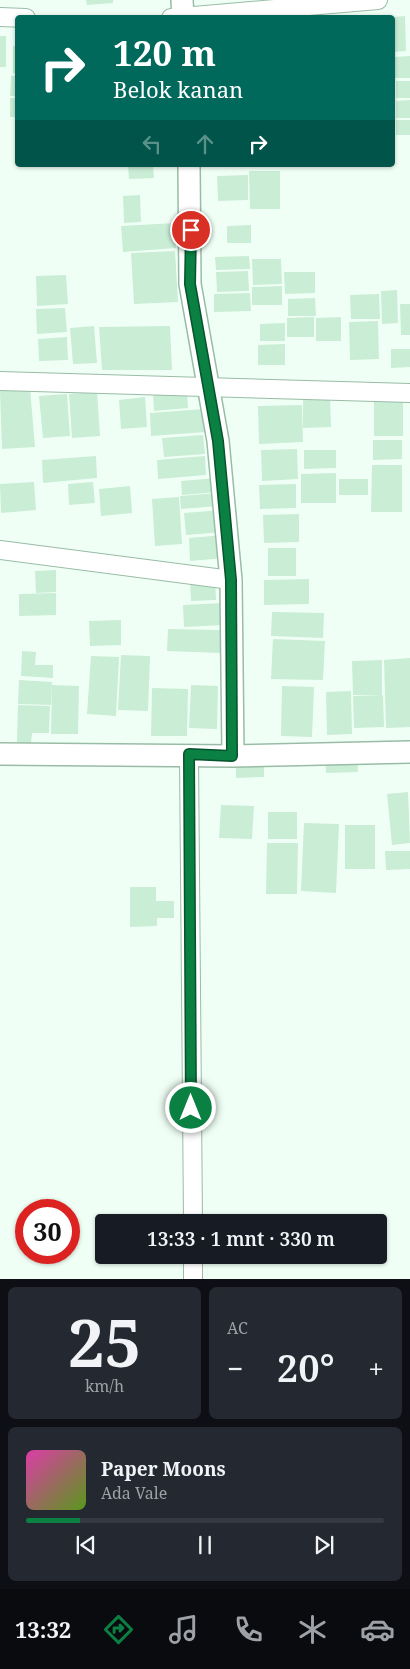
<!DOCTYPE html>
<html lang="id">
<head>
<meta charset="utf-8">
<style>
	body { margin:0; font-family:"Noto Serif",serif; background:#242831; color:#f1f3f6; height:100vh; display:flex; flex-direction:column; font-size:19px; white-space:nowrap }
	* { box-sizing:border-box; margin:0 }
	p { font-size:16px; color:#9ea1a6 }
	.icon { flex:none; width:28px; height:28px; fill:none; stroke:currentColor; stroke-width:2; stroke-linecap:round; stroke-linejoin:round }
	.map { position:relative; height:1279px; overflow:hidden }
	.sheet { display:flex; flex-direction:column; gap:8px; padding:8px; background:#0d0f14; flex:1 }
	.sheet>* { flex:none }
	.top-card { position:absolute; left:15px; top:15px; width:380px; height:152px; border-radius:5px; box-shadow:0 1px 4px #0004; background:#00695c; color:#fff; overflow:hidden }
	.speed { position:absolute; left:15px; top:1199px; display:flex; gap:10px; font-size:25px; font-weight:700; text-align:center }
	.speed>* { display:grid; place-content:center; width:65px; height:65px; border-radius:50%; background:#171b24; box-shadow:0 1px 4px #0004; line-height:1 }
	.speed .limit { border:8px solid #d22; background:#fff; color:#111 }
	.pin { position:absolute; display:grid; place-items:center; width:42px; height:42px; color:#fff; margin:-21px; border:2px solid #fff; border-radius:50%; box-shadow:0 1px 5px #0007 }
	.me { position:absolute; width:55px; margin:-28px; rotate:0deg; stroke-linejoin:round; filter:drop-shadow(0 0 4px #0008) }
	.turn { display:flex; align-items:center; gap:18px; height:105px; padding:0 15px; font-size:22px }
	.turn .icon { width:65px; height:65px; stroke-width:2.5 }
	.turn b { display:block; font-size:35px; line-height:42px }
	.lanes { display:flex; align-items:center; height:48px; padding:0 15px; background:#0003; justify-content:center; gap:25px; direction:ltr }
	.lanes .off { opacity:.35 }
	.big { font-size:38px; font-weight:600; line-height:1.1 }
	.sheet .card { flex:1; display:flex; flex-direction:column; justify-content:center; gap:8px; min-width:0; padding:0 18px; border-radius:8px; background:#242831 }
	.sheet .dial { align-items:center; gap:0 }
	.dial b { font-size:65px; line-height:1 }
	.song { display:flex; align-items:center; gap:15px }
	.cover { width:60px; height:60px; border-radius:8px; background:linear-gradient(135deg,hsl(320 70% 55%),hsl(90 70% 35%)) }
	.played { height:5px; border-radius:2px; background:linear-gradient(90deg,#0b8043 15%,#363941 15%) }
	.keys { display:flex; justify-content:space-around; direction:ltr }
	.heat { display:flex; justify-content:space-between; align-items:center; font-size:28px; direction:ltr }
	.sheet .tiles { flex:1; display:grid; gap:8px; grid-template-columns:1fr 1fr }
	.card:last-child { grid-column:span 2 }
	.trip { position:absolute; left:95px; top:1214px; width:292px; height:50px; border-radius:5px; background:#171b24; box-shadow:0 1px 4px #0004; font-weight:600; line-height:50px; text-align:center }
	.menu { display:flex; height:80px; justify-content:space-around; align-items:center; background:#090b0e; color:#9ea1a6 }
	.menu .icon { width:35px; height:35px }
	.menu .on { color:#0b8043 }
	.menu b { font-size:22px; color:#f1f3f6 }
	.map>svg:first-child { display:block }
</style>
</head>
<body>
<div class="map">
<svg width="410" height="1279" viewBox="0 0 410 1279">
	<rect width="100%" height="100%" fill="#f0fff5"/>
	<path fill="#caedd6" d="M86,0H113V3L87,5Z
		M405,16L406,51L392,52V17Z
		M0,36H6V67H0Z
		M13,46H18V73H13Z
		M410,56V78H394V57Z
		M11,76H18V96H10Z
		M396,81H410V98H396Z
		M10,98H18V117H10Z
		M410,100V118H396V101Z
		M396,120H410V135H396Z
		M128,165H153L154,178L129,179Z
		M249,171H280V209H250Z
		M248,175V200L218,201L217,176Z
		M140,195L141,222L124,223L123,196Z
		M175,223L176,248L123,252L121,226Z
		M251,225V243H227V226Z
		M175,251L178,302L134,304L131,253Z
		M249,256L250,269L216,270L215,257Z
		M252,259H281L282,284L253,285Z
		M248,271L249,291L217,292L216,272Z
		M284,272H315V293L285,294Z
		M66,275L68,304L37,306L36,276Z
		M282,286V305H252V287Z
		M397,290L398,323L382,324L381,291Z
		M250,293L251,311L214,312V294Z
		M379,294L380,319H351L350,295Z
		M315,298L316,316H288V299Z
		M400,304H410V335H401Z
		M65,308L67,332L37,334L36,309Z
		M314,317V337H287V318Z
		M341,317V341H316V318Z
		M378,321L379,359L350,360L349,322Z
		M285,323V341H260V324Z
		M94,326L97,363L73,364L70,328Z
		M170,326L172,370H102L99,327Z
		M67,337L68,360L39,361L38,339Z
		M285,344V365H258V345Z
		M391,349H410V367L391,368Z
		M30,388L35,447L2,449L0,391Z
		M187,390L188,408L154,411L153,393Z
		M97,392L100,436L72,438L69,394Z
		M67,394L70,436L43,438L39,396Z
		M330,396L331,427L303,428V397Z
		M145,397L147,427L121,429L119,400Z
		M374,401L403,402V436H374Z
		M302,405L303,442L259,444L258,406Z
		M204,409L206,432L151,436L150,413Z
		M203,435L205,454L164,457L162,438Z
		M373,440H402V459L373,460Z
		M297,449L298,479L262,481L261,450Z
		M304,450H336V468L304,469Z
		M96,456L97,478L43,483L42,460Z
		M205,456L206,475L158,479L157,460Z
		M372,465H402V512H371Z
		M336,473V503H301V474Z
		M217,478L218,492L182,495L181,481Z
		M339,479H368V495H339Z
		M34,482L36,510L1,513L0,484Z
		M93,482L95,503L69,505L68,484Z
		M296,484V508L260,509L259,485Z
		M130,486L132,513L101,516L99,489Z
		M218,493L219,506L181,509L180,496Z
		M179,497L182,544L155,546L152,499Z
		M222,510L224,532L186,535L184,513Z
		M299,514V542L264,543L263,515Z
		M224,535L225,558L190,561L189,538Z
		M268,548H296V576H268Z
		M56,570V592L36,593L35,571Z
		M215,579L216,600L191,601L190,581Z
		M309,579V604L264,605V580Z
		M56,593V615L19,616V594Z
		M223,603L224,625L184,627L183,605Z
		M272,612L324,613L323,638L271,636Z
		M121,620V645L90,646L89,621Z
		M168,629L221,630L220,653L167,651Z
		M273,639L325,641L323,680L271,679Z
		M22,651L36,652L35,665H53V678L21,676Z
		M121,655L150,656L148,711L118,710Z
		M91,656L119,657L116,716L87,714Z
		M410,658V727L386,728L384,660Z
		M382,660V695H353L352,661Z
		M19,680L52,682L51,705L18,704Z
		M52,685L79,686L78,734H51Z
		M191,685L218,686L217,729L189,728Z
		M282,686L314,687L312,737L281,736Z
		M152,688L188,689L187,736H151Z
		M351,691L352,734L327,735L326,692Z
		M383,695L384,727L354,728L353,696Z
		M18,705L50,706L49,733H32L31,743L17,742Z
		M357,756L358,772L326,773L325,757Z
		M264,759V777L236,778V761Z
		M408,792L410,843L392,845L387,794Z
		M221,805L254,806L252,839L219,838Z
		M268,812H297V839H268Z
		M304,823L339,824L336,893L301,891Z
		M345,825H375V869H345Z
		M267,843H298L297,894H266Z
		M385,851H410V869L386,870Z
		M130,887H156V901H174V918H157V926L130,927Z"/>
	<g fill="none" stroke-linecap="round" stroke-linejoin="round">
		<g stroke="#99bca6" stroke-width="20">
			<path id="minor" d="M0,17L26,18
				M171,18L378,0
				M0,381L410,393
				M0,550L231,580
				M189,755L193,1222
				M193,1255V1279"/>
		</g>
		<g stroke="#99bca6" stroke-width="24">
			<path id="tertiary" d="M182,0L183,18
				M189,165L190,284L218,441L231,580L233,756
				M0,754L233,756L410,752"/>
		</g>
		<use href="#minor" stroke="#fff" stroke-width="18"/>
		<use href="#tertiary" stroke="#fff" stroke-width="21"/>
	</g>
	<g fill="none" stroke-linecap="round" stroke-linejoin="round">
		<g stroke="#07532c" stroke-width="12">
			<path id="route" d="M191,230L190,284L218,441L231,580L232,756L189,754L191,1108"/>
		</g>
		<use href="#route" stroke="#0b8043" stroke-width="9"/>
	</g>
</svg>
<div class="speed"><div class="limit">30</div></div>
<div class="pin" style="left:191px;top:230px;background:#d93025"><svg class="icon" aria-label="arrive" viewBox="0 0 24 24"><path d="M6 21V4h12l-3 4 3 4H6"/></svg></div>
<svg class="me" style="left:191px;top:1108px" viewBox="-20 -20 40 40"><circle r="17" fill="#0b8043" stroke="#fff" stroke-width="3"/><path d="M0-11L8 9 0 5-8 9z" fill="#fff"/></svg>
<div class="trip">13:33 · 1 mnt · 330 m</div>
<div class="top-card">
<div class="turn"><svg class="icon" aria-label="right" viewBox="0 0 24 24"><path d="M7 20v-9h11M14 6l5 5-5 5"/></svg><div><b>120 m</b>Belok kanan</div></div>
<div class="lanes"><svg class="icon off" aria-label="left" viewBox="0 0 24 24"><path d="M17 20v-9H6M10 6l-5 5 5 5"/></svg><svg class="icon off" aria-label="ahead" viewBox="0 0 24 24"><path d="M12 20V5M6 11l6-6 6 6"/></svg><svg class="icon" aria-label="right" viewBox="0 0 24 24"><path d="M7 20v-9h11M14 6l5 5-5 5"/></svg></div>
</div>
</div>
<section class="sheet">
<div class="tiles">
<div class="card dial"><b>25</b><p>km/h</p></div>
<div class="card"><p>AC</p>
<div class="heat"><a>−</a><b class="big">20°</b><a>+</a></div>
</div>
<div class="card">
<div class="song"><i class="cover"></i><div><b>Paper Moons</b><p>Ada Vale</p></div></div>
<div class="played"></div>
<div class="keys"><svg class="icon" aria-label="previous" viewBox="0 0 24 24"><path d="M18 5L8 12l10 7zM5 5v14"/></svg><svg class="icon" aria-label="pause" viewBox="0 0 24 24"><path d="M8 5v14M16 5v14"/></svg><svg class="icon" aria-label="next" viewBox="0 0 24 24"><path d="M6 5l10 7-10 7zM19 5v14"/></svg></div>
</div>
</div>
</section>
<nav class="menu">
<b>13:32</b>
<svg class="icon on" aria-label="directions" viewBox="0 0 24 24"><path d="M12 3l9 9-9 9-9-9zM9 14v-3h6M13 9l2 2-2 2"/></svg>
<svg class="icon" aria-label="music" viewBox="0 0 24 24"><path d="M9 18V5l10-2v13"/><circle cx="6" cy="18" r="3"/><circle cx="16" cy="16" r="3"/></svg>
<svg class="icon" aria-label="phone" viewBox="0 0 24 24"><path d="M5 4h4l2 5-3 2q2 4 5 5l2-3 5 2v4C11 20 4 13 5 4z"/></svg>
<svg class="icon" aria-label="climate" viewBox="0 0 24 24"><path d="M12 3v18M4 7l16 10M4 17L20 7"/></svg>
<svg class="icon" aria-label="car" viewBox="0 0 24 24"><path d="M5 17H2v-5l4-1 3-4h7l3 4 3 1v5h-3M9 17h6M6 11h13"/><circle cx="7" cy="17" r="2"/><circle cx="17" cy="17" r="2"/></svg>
</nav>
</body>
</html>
